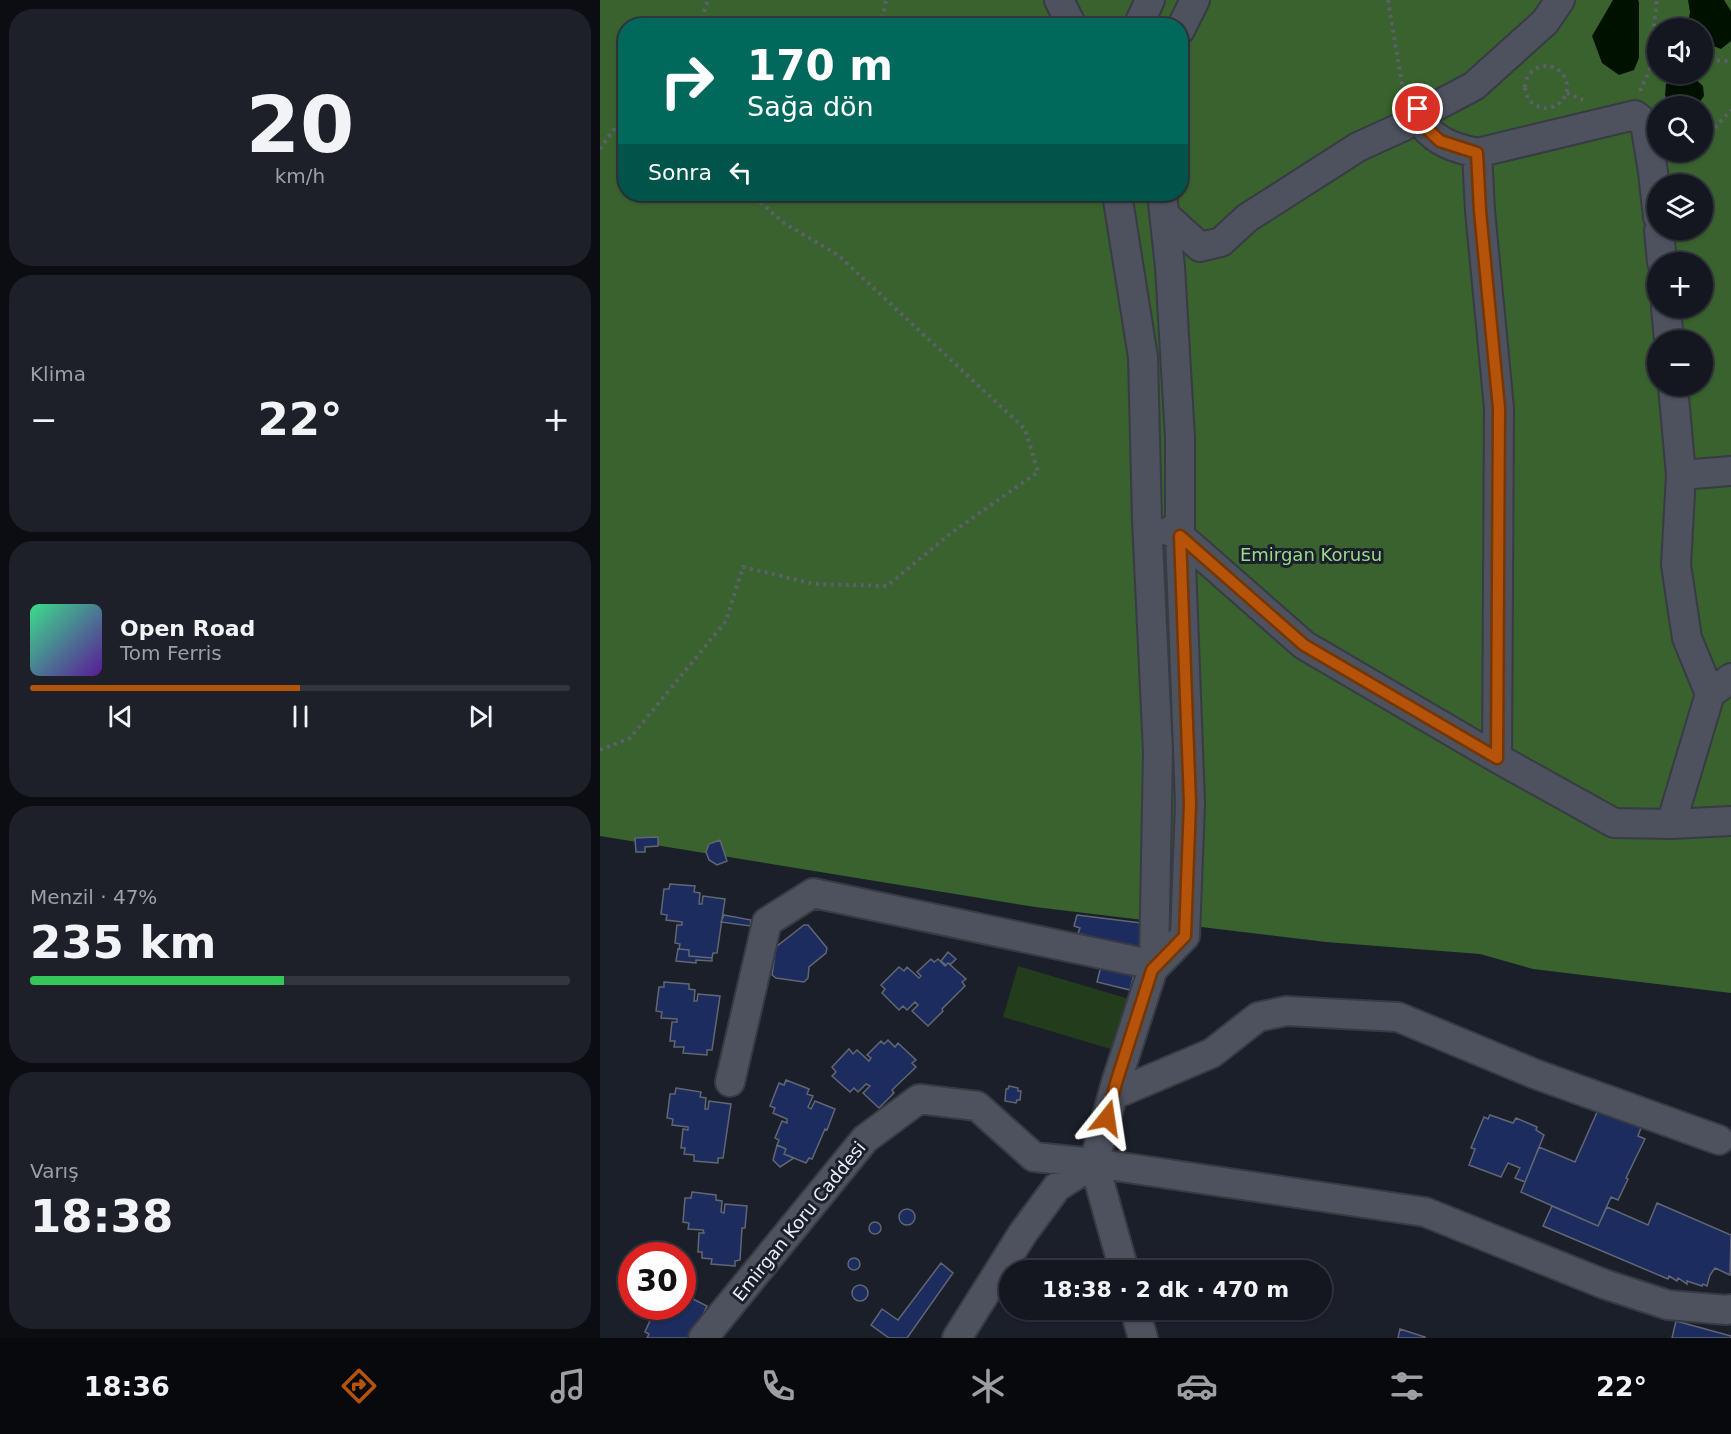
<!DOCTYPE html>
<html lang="tr">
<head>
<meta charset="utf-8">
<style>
	body { margin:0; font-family:"DejaVu Sans",sans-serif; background:#1d2029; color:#f1f3f6; height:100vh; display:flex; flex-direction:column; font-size:22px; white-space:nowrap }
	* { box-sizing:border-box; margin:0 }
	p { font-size:20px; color:#9d9fa5 }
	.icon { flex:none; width:33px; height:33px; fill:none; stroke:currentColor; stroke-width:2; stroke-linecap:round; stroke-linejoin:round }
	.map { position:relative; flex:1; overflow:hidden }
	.sheet { display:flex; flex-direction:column; gap:9px; padding:9px; background:#0b0d12; width:600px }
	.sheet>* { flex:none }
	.guide { position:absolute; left:18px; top:18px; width:570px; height:183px; border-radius:24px; box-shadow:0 2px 4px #0004,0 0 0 2px #33363e; background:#00695c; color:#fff; overflow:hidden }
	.tools { position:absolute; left:1047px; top:18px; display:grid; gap:12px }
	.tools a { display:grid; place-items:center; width:66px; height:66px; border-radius:50%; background:#141720; box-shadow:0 2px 4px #0004,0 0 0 2px #33363e; font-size:30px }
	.speed { position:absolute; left:18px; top:1242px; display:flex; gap:12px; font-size:30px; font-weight:700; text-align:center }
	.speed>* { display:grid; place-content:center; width:78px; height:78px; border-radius:50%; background:#141720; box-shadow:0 2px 4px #0004,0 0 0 2px #33363e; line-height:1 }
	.speed .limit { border:9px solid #d22; background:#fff; color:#111 }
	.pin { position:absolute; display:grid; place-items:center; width:51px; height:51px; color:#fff; margin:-26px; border:3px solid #fff; border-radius:50%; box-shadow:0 2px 6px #0007 }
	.me { position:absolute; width:66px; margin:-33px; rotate:15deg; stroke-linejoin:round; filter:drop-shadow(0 0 4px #0008) }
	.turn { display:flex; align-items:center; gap:21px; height:126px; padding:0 30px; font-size:27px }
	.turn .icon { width:78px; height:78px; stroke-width:2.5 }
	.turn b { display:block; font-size:42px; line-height:51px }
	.then { display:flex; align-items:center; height:57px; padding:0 30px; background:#0003; gap:12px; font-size:22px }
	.big { font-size:45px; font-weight:700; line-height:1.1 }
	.sheet .card { flex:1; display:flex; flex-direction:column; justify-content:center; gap:9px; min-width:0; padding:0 21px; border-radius:24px; background:#1d2029 }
	.sheet .dial { align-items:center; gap:0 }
	.dial b { font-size:78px; line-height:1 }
	.song { display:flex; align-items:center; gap:18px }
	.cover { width:72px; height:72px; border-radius:9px; background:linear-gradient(135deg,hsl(150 70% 55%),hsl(270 70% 35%)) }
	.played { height:6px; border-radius:3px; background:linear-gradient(90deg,#b45309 50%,#33363e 50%) }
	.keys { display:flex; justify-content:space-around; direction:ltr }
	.heat { display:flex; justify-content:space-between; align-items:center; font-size:33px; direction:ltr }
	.charge { height:9px; border-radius:4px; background:linear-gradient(90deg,#34c759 47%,#33363e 0) }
	.trip { position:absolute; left:399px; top:1260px; width:333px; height:60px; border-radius:30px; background:#141720; box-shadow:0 2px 4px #0004,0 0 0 2px #33363e; font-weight:700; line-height:60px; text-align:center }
	.tab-bar { display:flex; height:96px; justify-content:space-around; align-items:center; background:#08090d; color:#9d9fa5 }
	.tab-bar .icon { width:42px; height:42px }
	.tab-bar .on { color:#b45309 }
	.tab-bar b { font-size:27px; color:#f1f3f6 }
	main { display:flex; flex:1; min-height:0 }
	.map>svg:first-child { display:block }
</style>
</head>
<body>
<main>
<section class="sheet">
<div class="card dial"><b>20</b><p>km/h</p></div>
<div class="card"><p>Klima</p>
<div class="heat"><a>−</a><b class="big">22°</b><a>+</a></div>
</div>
<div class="card">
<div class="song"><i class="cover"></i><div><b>Open Road</b><p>Tom Ferris</p></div></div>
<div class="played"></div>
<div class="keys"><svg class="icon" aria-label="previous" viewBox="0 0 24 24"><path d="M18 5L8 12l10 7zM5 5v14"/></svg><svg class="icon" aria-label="pause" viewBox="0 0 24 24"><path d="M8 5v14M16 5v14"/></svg><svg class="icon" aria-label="next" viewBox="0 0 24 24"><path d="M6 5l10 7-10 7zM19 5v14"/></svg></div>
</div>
<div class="card"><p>Menzil · 47%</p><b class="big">235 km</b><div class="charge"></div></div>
<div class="card"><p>Varış</p><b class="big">18:38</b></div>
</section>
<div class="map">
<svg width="1131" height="1338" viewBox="0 0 1131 1338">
	<rect width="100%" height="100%" fill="#1b1f2a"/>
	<path fill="#223c1c" d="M418,966L529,999L514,1050L403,1017Z"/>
	<path fill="#39622e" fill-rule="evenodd" d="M0,0H1131V993L933,969L880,954L726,942L435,907L0,836ZM26,26H580V194H26ZM1058,28H1102V74H1058ZM1058,106H1102V152H1058ZM1058,184H1102V230H1058ZM1058,262H1102V308H1058ZM1058,340H1102V386H1058Z"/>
	<path fill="#011100" d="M1013,0H1038L1039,2V58L1034,70L1019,75L1002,63L992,36Z
		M1088,0H1124L1131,11V41L1121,49L1103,42L1102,28H1087L1090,12Z
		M1078,78H1094L1103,86L1104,96L1097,106H1070L1065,95L1066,84Z"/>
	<path fill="#1d2c5f" stroke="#616673" stroke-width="1.5" d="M58,837V846L45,847V852H36L35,838Z
		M120,840L127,861L117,865L109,860L106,852L109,844Z
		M70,884L95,886L94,892L100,893L99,904H102L103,896L125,899L117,953H113L112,958L89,956V950L79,949L80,944L75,943L77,925H82V922L66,920L67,915L61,914L64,889H69Z
		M124,915L151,920L150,926L121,922Z
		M477,915L541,923L547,953L478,933L480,928L474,926Z
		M204,925H208L227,948L226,953L209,967L208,978L204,982L176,978L172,975L176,947Z
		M78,949L89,950V956L112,958V961L96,960V963L76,961Z
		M348,952L356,959L351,964L348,963L346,965L341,961Z
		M331,959L334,962L338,959L345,966L348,963L366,979L362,982L365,986L342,1009L343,1011L328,1026L312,1011L318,1005L315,1002L307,1010L303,1006L299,1010L282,993L285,989L281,985L299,967L304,971L307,967L319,978L321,976L317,972Z
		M502,962L535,970L530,990L497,982Z
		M64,982L89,984V989L95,990L94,1001H97L98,994L120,996L112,1050H107V1055L83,1053L84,1047H74L75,1041H70L72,1022H77V1019L61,1018L62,1012L56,1011L59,987H64Z
		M288,1040L295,1047L298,1043L316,1060L312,1063L316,1067L292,1090L294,1093L279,1108L263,1093L270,1086L266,1084L258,1092L254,1088L250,1092L232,1076L236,1072L232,1067L249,1049L253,1054L257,1050L269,1061L271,1058L267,1055L281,1041L284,1044Z
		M186,1080L209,1089L207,1094L213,1096L208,1107L211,1109L215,1101L235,1109L227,1130L225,1129L212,1159L209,1158L206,1163L184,1154L186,1149L177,1145L179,1140L175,1138L182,1121L187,1123V1119L173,1113L175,1108L170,1106L179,1083L184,1085Z
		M409,1086L418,1088V1091H421L420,1100H417L416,1103L405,1101L406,1089H408Z
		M76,1088L101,1092L100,1097L106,1098L105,1109H108L109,1101L131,1104L123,1158H118V1163L94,1161V1155L84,1154L85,1148H81L83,1129L88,1130V1127L72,1125L73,1119L67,1118L70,1094H75Z
		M998,1110L1041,1128L1038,1136L1045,1139L1026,1178L1028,1179L1018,1200L1011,1197L998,1226L921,1192L939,1147L975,1162Z
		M890,1115L913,1123L916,1118L937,1127L936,1130L944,1135L925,1182L915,1178L920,1168L908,1163L901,1177L869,1165L875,1149L871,1148L884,1117L888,1119Z
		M177,1145L186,1149L184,1154L194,1158L180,1167L173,1160Z
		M92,1192L116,1195V1200L122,1201L121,1212L124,1213L125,1204L147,1206L145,1228H142L140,1260L135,1261V1266L111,1264L112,1259L102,1258V1252H98L99,1233H104L103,1230L88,1229L89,1223L83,1222L85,1198H91Z
		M1057,1203L1131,1235L1130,1275L1115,1268L1110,1275L1107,1286L1103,1284L1102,1286L1087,1281V1284L1078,1278L1077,1281L1069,1276L1068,1279L943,1226L952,1206L998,1226L1007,1207L1048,1225Z
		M299 1217a8 8 0 1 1 16 0a8 8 0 1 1-16 0Z
		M269 1228a6 6 0 1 1 12 0a6 6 0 1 1-12 0Z
		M248 1264a6 6 0 1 1 12 0a6 6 0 1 1-12 0Z
		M341,1263L353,1273L307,1338H289L271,1325L282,1309L298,1320Z
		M252 1293a8 8 0 1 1 16 0a8 8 0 1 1-16 0Z
		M87,1296L107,1306L98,1325L95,1324L89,1338H47L49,1334L45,1332L53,1314L57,1317V1314L44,1307L82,1306Z
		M1076,1321L1131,1336V1338H1072Z
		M800,1329L825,1337V1338H798Z"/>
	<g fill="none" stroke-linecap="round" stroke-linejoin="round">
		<g stroke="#383b44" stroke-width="32">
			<path id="minor" d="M459,0L472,26
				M538,26L550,0
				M580,30L595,0
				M823,113L874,86L945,22L960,0
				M823,125C838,143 855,148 877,153L1035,115L1045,123L1053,172L1058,217
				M877,153L880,211L899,408L897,758
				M517,194L543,357L547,520L558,752L554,965
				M565,215L600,247L621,242L647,218L758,147L804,126
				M1059,230L1062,262
				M1066,308L1069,340
				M1073,386L1081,475L1076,565L1087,638L1110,694
				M1081,475L1131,471
				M569,531L580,536L704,645L897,758L1014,823L1071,824L1131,821
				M1071,824L1110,694L1131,678
				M552,970L585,936L590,803L580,536V438L570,267L562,194
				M130,1082L167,922L213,893L554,965L516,1083L494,1163L524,1270
				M513,1095L612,1053L658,1017L686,1011L798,1017L935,1074L1119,1140
				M535,1310L543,1338
				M103,1338L265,1139L319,1099L377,1106L434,1157L494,1163L825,1212L1004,1284L1068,1305L1127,1310L1131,1309
				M357,1338L423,1233L457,1187L494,1163"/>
		</g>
		<path stroke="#5c606a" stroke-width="4" stroke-dasharray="3 4.5" stroke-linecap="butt" d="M788,0L804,97
			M99,26L108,0
			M281,26L286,0
			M1102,60L1131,61
			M925 87a21 21 0 1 1 42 0a21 21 0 1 1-42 0Z
			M1040,91L1054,60L1053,34L1057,0
			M967,93L983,100
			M1102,134L1111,132L1131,110
			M0,149L26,112
			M0,750L30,738L126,621L143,567L215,584L287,586L351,533L438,472L425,429L238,255L184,223L158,200L157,194"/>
		<use href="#minor" stroke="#4d525e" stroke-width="28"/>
	</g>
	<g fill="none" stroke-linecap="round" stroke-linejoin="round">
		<g stroke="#753606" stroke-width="15">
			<path id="route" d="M507,1118L516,1083L552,970L585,936L590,803L580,536L704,645L897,758L899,408L880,211L877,153L840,141L823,125V113L818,109"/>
		</g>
		<use href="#route" stroke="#b45309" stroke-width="10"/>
	</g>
	<g text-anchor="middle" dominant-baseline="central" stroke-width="6" stroke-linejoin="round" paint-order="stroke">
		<g font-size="18" fill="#9bd98c" stroke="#1b1f2a">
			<text x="711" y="554">Emirgan Korusu</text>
		</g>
		<g font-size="18" fill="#eaedf5" stroke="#1b1f2a">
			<text transform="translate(199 1221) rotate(-51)">Emirgan Koru Caddesi</text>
		</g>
	</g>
</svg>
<div class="tools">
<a><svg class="icon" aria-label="sound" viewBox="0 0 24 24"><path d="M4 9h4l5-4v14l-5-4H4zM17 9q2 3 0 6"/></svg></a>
<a><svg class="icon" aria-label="search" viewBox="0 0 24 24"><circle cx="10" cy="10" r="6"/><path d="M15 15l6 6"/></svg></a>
<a><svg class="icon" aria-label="layers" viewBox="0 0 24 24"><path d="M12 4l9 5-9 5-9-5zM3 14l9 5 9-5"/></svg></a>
<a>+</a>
<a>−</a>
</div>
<div class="speed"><div class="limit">30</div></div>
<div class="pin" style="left:818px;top:109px;background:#d93025"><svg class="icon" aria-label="arrive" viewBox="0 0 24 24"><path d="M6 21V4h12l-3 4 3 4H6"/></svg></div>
<svg class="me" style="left:507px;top:1118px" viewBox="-20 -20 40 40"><path d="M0-17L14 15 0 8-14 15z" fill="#b45309" stroke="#fff" stroke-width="4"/></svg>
<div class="trip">18:38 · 2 dk · 470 m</div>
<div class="guide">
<div class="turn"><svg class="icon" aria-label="right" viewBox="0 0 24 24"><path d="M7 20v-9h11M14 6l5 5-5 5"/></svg><div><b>170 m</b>Sağa dön</div></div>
<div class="then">Sonra<svg class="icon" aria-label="left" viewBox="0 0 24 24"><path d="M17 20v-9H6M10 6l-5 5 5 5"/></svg></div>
</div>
</div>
</main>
<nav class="tab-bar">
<b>18:36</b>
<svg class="icon on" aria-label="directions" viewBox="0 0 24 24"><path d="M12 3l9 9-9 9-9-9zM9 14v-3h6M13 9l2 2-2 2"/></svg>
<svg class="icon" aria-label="music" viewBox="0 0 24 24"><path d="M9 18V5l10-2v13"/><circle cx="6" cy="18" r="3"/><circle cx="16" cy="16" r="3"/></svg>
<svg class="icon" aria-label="phone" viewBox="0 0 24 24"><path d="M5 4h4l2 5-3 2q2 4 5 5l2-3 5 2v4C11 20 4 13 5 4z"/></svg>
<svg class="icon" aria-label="climate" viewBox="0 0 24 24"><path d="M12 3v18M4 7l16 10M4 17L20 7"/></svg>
<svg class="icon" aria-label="car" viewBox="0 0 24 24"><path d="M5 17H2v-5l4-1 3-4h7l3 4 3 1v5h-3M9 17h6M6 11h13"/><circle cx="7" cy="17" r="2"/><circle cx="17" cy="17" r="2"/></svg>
<svg class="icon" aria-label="filters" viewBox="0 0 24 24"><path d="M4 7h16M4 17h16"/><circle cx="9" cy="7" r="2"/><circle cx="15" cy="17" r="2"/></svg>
<b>22°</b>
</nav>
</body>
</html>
